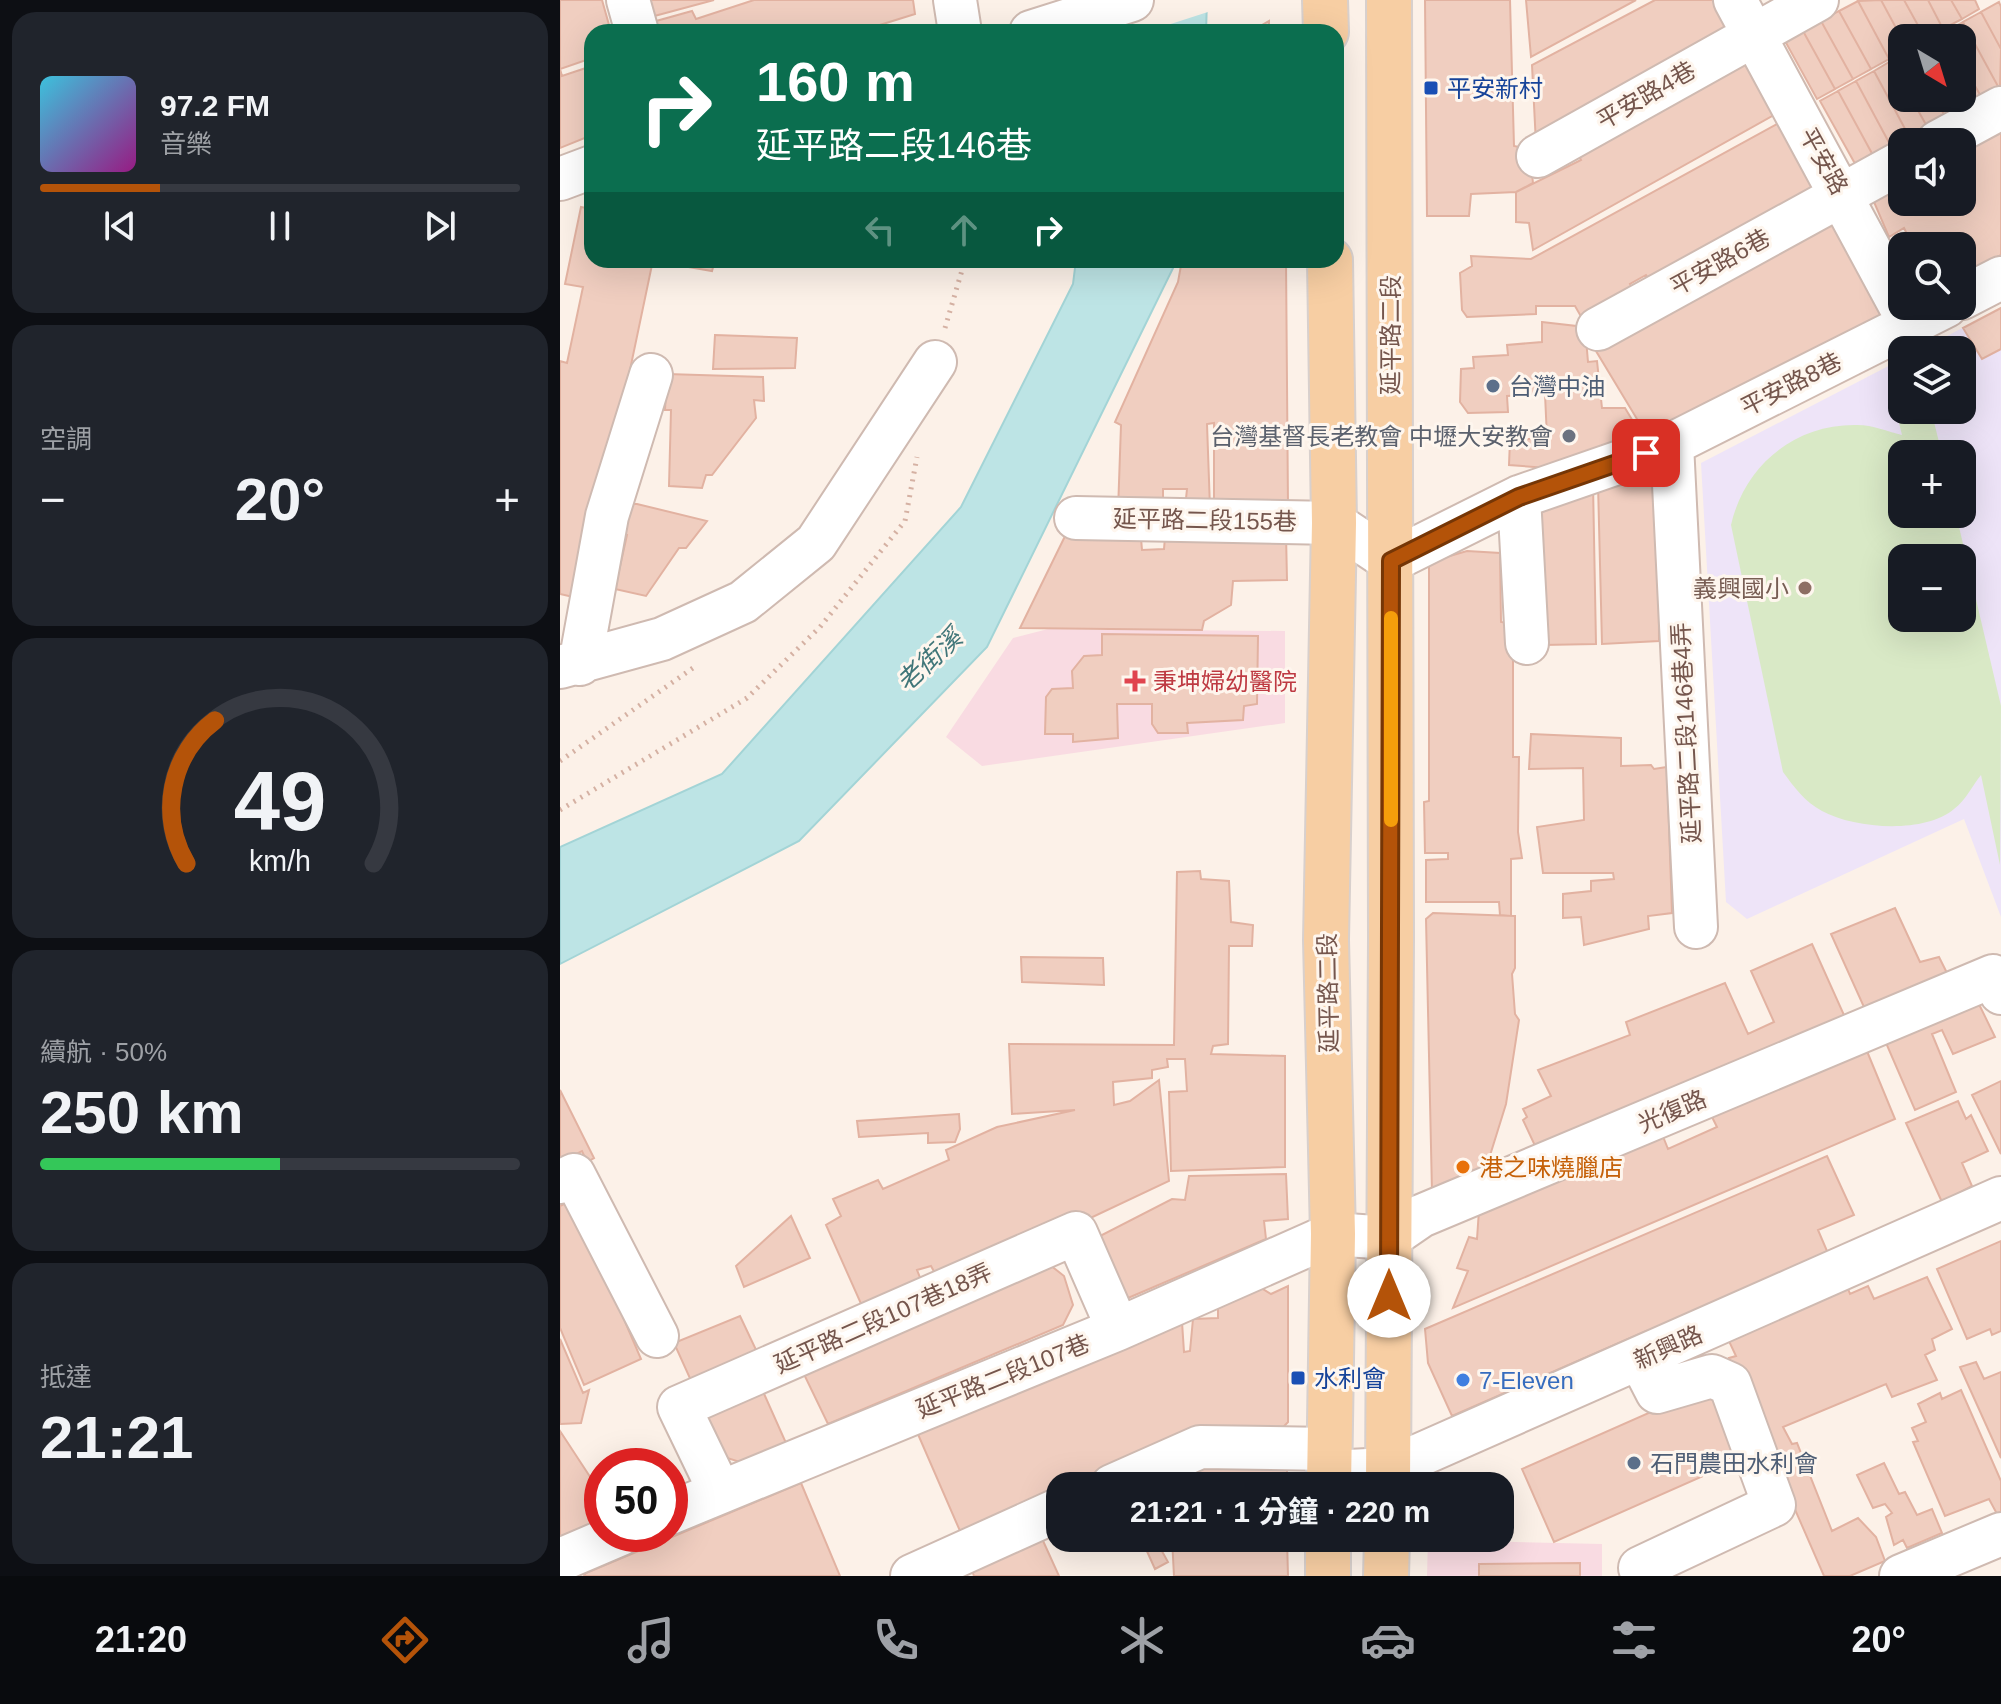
<!DOCTYPE html>
<html lang="zh-TW">
<head>
<meta charset="utf-8">
<style>
	body { margin:0; font-family:Helvetica,"Noto Sans TC",sans-serif; background:#20242c; color:#f1f3f6; height:100vh; display:flex; flex-direction:column; font-size:30px; white-space:nowrap }
	* { box-sizing:border-box; margin:0 }
	p { font-size:26px; color:#9ea1a6 }
	.icon { flex:none; width:44px; height:44px; fill:none; stroke:currentColor; stroke-width:2; stroke-linecap:round; stroke-linejoin:round }
	.map { position:relative; flex:1; overflow:hidden }
	.drawer { display:flex; flex-direction:column; gap:12px; padding:12px; background:#0d0f14; width:560px }
	.drawer>* { flex:none }
	.banner { position:absolute; left:24px; top:24px; width:760px; height:244px; border-radius:24px; box-shadow:0 8px 32px #0002; background:#0b6e4f; color:#fff; overflow:hidden }
	.needle { width:52px; rotate:142deg }
	.tools { position:absolute; left:1328px; top:24px; display:grid; gap:16px }
	.tools a { display:grid; place-items:center; width:88px; height:88px; border-radius:16px; background:#171b24; box-shadow:0 8px 32px #0002; font-size:40px }
	.speed { position:absolute; left:24px; top:1448px; display:flex; gap:16px; font-size:40px; font-weight:700; text-align:center }
	.speed>* { display:grid; place-content:center; width:104px; height:104px; border-radius:50%; background:#171b24; box-shadow:0 8px 32px #0002; line-height:1 }
	.speed .limit { border:12px solid #d22; background:#fff; color:#111 }
	.pin { position:absolute; display:grid; place-items:center; width:68px; height:68px; color:#fff; margin:-34px; border-radius:16px; box-shadow:0 4px 12px #0006 }
	.me { position:absolute; width:88px; margin:-44px; rotate:0deg; stroke-linejoin:round; filter:drop-shadow(0 0 6px #0008) }
	.turn { display:flex; align-items:center; gap:28px; height:168px; padding:0 40px; font-size:36px }
	.turn .icon { width:104px; height:104px; stroke-width:2.5 }
	.turn b { display:block; font-size:56px; line-height:68px }
	.lanes { display:flex; align-items:center; height:76px; padding:0 40px; background:#0003; justify-content:center; gap:40px; direction:ltr }
	.lanes .off { opacity:.35 }
	.big { font-size:60px; font-weight:700; line-height:1.1 }
	.drawer .widget { flex:1; display:flex; flex-direction:column; justify-content:center; gap:12px; min-width:0; padding:0 28px; border-radius:24px; background:#20242c }
	.drawer .dial { align-items:center; gap:0 }
	.dial svg { height:208px; overflow:visible; fill:none; stroke:#363941; stroke-width:7; stroke-linecap:round; text-anchor:middle }
	.dial text { fill:#f1f3f6; stroke:none }
	.song { display:flex; align-items:center; gap:24px }
	.cover { width:96px; height:96px; border-radius:12px; background:linear-gradient(135deg,hsl(190 70% 55%),hsl(310 70% 35%)) }
	.played { height:8px; border-radius:4px; background:linear-gradient(90deg,#b45309 25%,#363941 25%) }
	.keys { display:flex; justify-content:space-around; direction:ltr }
	.heat { display:flex; justify-content:space-between; align-items:center; font-size:44px; direction:ltr }
	.charge { height:12px; border-radius:6px; background:linear-gradient(90deg,#34c759 50%,#363941 0) }
	.trip { position:absolute; left:486px; top:1472px; width:468px; height:80px; border-radius:24px; background:#171b24; box-shadow:0 8px 32px #0002; font-weight:700; line-height:80px; text-align:center }
	.menu { display:flex; height:128px; justify-content:space-around; align-items:center; background:#090b0e; color:#9ea1a6 }
	.menu .icon { width:56px; height:56px }
	.menu .active { color:#b45309 }
	.menu b { font-size:36px; color:#f1f3f6 }
	main { display:flex; flex:1; min-height:0 }
	.map>svg:first-child { display:block }
</style>
</head>
<body>
<main>
<section class="drawer">
<div class="widget">
<div class="song"><i class="cover"></i><div><b>97.2 FM</b><p>音樂</p></div></div>
<div class="played"></div>
<div class="keys"><svg class="icon" aria-label="previous" viewBox="0 0 24 24"><path d="M18 5L8 12l10 7zM5 5v14"/></svg><svg class="icon" aria-label="pause" viewBox="0 0 24 24"><path d="M8 5v14M16 5v14"/></svg><svg class="icon" aria-label="next" viewBox="0 0 24 24"><path d="M6 5l10 7-10 7zM19 5v14"/></svg></div>
</div>
<div class="widget"><p>空調</p>
<div class="heat"><a>−</a><b class="big">20°</b><a>+</a></div>
</div>
<div class="widget dial"><svg viewBox="0 0 100 80">
<path d="M14 69A42 42 0 1 1 86 69"/>
<path d="M14 69A42 42 0 0 1 25 14" stroke="#b45309"/>
<text x="50" y="56" font-size="32" font-weight="700">49</text>
<text x="50" y="72" font-size="11">km/h</text>
</svg></div>
<div class="widget"><p>續航 · 50%</p><b class="big">250 km</b><div class="charge"></div></div>
<div class="widget"><p>抵達</p><b class="big">21:21</b></div>
</section>
<div class="map">
<svg width="1441" height="1576" viewBox="0 0 1441 1576">
	<rect width="100%" height="100%" fill="#fcf1e8"/>
	<path fill="#eee4f8" fill-rule="evenodd" d="M1441,308V917L1404,819L1187,919L1166,902L1141,463L1342,359V410H1402V350H1360ZM1342,454H1402V514H1342ZM1342,558H1402V618H1342Z"/>
	<path fill="#f9dbe2" d="M488,629L725,631V723L422,766L386,737L453,638Z
		M868,1540L1042,1544V1576H867Z"/>
	<path fill="#d9e9c6" fill-rule="evenodd" d="M1342,384V410H1371L1382,454H1342V514H1396L1441,706L1440,865L1421,775C1412,786 1406,800 1394,809C1365,834 1295,829 1262,811C1245,802 1234,787 1223,772L1171,525C1184,467 1233,425 1294,425C1311,424 1326,431 1342,435L1330,387ZM1342,558H1402V618H1342Z"/>
	<path fill="#bde4e5" stroke="#a3d4d6" stroke-width="2" d="M647,0L646,32H541Z
		M516,260H617L427,647L239,841L0,964V847L162,774L401,507L513,284Z"/>
	<path fill="#fcf1e8" d="M540,0H651V11L586,32H537Z"/>
	<path fill="#f0cec0" stroke="#e2b2a1" stroke-width="2" d="M0,0H42L51,32H32V58L0,69L2,76L32,66V135L0,148Z
		M82,0H154L87,18Z
		M194,0H353L355,14L307,29L308,32H92L89,23L132,11L136,19Z
		M865,0H950L954,146L969,149L973,183L956,192L911,194L909,216H867Z
		M966,0H1076L971,57Z
		M1095,0H1162L1178,29L976,144L972,65Z
		M1321,0L1342,39V52L1329,59L1298,1Z
		M1321,0H1344L1365,38L1342,39Z
		M1344,0H1368L1383,29L1365,38Z
		M1368,0H1391L1402,19L1383,29Z
		M1391,0H1415L1419,9L1402,19Z
		M1298,1L1329,59L1311,69L1279,11Z
		M1439,2L1441,7V49L1421,12Z
		M1279,11L1311,69L1293,79L1261,21Z
		M1421,12L1441,49L1440,90L1403,22Z
		M709,21V32H690Z
		M1261,21L1293,79L1275,89L1243,31Z
		M1403,22L1440,90L1423,100L1402,63V38H1388L1385,32Z
		M1243,31L1275,89L1257,99L1225,41Z
		M1191,52L1223,110L973,250L969,223L956,222V192L1021,160L1015,147Z
		M1342,56V81L1331,61Z
		M1331,61L1342,81V98H1351L1369,130L1351,140L1314,71Z
		M1402,63L1423,100L1405,110L1398,98H1402Z
		M1314,71L1351,140L1333,150L1296,81Z
		M1296,81L1333,150L1315,159L1278,91Z
		M1278,91L1315,159L1298,169L1260,101Z
		M1351,98H1375L1387,120L1369,130Z
		M1375,98H1398L1405,110L1387,120Z
		M1226,119L1264,189L1091,283L1086,275L1070,284L1074,292L1023,320L1015,306H976V314L907,317L902,310L900,273L912,266L911,256L971,259Z
		M1441,125V255L1402,275V246H1353L1344,228L1329,237L1311,195L1342,178V202H1402V146Z
		M1278,206L1333,311L1155,406L1151,400L1086,434L1033,346Z
		M21,207L32,209V260H93L22,599L0,594V361L7,363L23,287L5,284Z
		M129,260H155L152,271L128,267Z
		M622,260H726L728,507L654,510V423L647,424L650,508H625L627,489H603V511H558L561,425L555,422L618,282Z
		M1441,308V349L1422,359L1403,328Z
		M982,322L1025,327L1028,362L1037,361L1042,408H1065L1083,438L1056,449L1051,443L988,468L949,465L950,440L987,438L985,394L947,396L948,412L908,413L900,402L901,369L914,368L913,357L948,355L947,345L982,342Z
		M155,335L237,338L235,368L153,369Z
		M107,374L203,377L204,401L194,400L196,418L152,475H146L142,488L109,486L111,410H105Z
		M1098,469L1099,641L1042,644L1038,484Z
		M1033,484L1036,644L983,645L976,499Z
		M64,504H77L147,521L126,548H119L86,596L55,589L67,535L55,531Z
		M511,524L581,538L582,550L604,549L605,537L726,534L727,580L673,581L671,605L644,621L642,630L460,628Z
		M907,551L940,553L941,622L953,624V757H959L958,832L962,858L951,859V916L940,915L939,902H866V860L888,859V853H865L864,802L869,801V562Z
		M542,634L698,636L697,704L684,706L683,720L627,723L628,733H598L592,724V704H557L558,738L513,742V734H485L486,697L492,689L513,688L512,671L524,656L542,655Z
		M971,734L1061,738V766L1091,765L1094,769L1107,767L1112,913L1088,916L1089,929L1024,945L1021,917L1003,918V894L1031,891V881L1054,879L1053,873H983L977,827L1024,820L1023,768L969,769Z
		M640,871L641,879L669,881L671,922L693,925L692,946H669L668,1044L653,1046L651,1054L725,1056V1167L611,1171L609,1092L627,1091L625,1059H607L608,1067L592,1070V1078L553,1082L554,1105L570,1101L599,1080L609,1181L505,1230L377,1277L371,1266L357,1270L361,1280L302,1306L266,1225L281,1216L273,1199L318,1180L323,1189L389,1160L386,1150L437,1127L515,1110L452,1114L449,1044L614,1045L617,872Z
		M1335,908L1360,962L1379,957L1391,981L1308,1016L1271,934Z
		M873,913L955,916V968L952,974L955,1014L959,1020L946,1104L923,1178L872,1192L866,919Z
		M1252,944L1288,1024L977,1150L963,1120L967,1117L963,1109L991,1096L978,1070L1070,1035L1066,1022L1165,983L1188,1034L1214,1022L1191,971Z
		M461,957L543,958L544,985L462,982Z
		M1415,996L1435,1037L1393,1054L1382,1030L1372,1034L1396,1092L1355,1110L1323,1036Z
		M1304,1044L1335,1119L893,1308L908,1271L897,1268L909,1237L917,1239L919,1210L1102,1134L1108,1149L1157,1127L1149,1111Z
		M1441,1081V1154L1412,1095Z
		M0,1090L34,1158L27,1162L22,1151L0,1162Z
		M1398,1101L1406,1119L1411,1115L1428,1151L1402,1163L1412,1186L1382,1202L1346,1123Z
		M399,1114L400,1129L395,1142L368,1143V1133L299,1137L297,1121Z
		M1267,1156L1294,1215L1258,1230L1270,1258L1090,1341L1086,1331L892,1416L868,1363L865,1329Z
		M726,1174L728,1219L704,1221L706,1239L568,1298L551,1286L538,1237L612,1199L625,1200L629,1176Z
		M4,1204L16,1207L81,1359L24,1385L0,1328V1206Z
		M231,1216L250,1258L184,1287L176,1266Z
		M1441,1241V1331L1432,1335L1430,1329L1407,1339L1377,1269Z
		M490,1265L504,1276L513,1305L503,1325L268,1424L240,1366L428,1288L431,1294Z
		M1367,1277L1392,1329L1372,1339L1375,1350L1365,1355L1377,1380L1332,1397L1326,1384L1223,1427L1232,1444L1237,1443L1272,1531L1298,1518L1316,1537L1325,1561L1290,1576H1264L1169,1358L1176,1356L1168,1339L1287,1286L1290,1294L1308,1286L1314,1299Z
		M728,1286V1422L714,1437L628,1434L400,1531L357,1432L622,1322L624,1352L630,1351L633,1319L658,1318V1308L701,1288L711,1294Z
		M180,1316L198,1354L133,1385L114,1343Z
		M0,1339L23,1393L29,1390L21,1423L0,1424Z
		M1416,1362L1424,1379L1441,1372V1458L1400,1367Z
		M1154,1384L1186,1457L994,1542L962,1469Z
		M201,1387L226,1443L183,1463L164,1457L146,1413Z
		M1401,1390L1441,1481V1512L1437,1514L1429,1499L1385,1516L1353,1442L1358,1441L1352,1428L1366,1422L1358,1404L1380,1393L1382,1399Z
		M0,1431L42,1495V1523L0,1540Z
		M631,1463L727,1464V1486H630Z
		M1324,1463L1339,1494L1345,1492L1357,1515L1372,1509L1382,1533L1347,1548L1343,1540L1334,1545L1326,1517L1332,1513L1325,1504L1313,1508L1297,1475Z
		M241,1483L280,1576H24L26,1573Z
		M479,1532L499,1576H414L408,1560Z
		M581,1538H604L598,1544L608,1562L595,1569Z
		M612,1538H727L728,1576H614Z
		M1020,1563V1576H919V1564Z"/>
	<g fill="none" stroke-linecap="round" stroke-linejoin="round">
		<g stroke="#cfbab1" stroke-width="46">
			<path id="minor" d="M68,0L77,32
				M395,0L400,32
				M1175,0L1350,324
				M471,32L572,0
				M1378,142L1441,108
				M978,156L1257,0
				M0,179L32,167
				M1402,298L1441,278
				M1038,329L1342,162
				M1112,444L1136,927
				M959,497L967,643
				M516,518L774,523L831,561L959,497L1112,444L1386,306
				M20,664L47,516L91,375
				M0,667L102,639L183,602L256,543L375,362
				M0,1182L14,1175L97,1336
				M1080,1359L1097,1392L1152,1376L1170,1384L1214,1505L1080,1568L1083,1576
				M769,1472L828,1469L1441,1198
				M552,1486L640,1447L770,1449
				M160,1492L119,1407L516,1233L558,1329
				M110,1513L558,1329L773,1234L829,1238L861,1216L1433,976L1441,993
				M0,1560L61,1534
				M352,1576L500,1509
				M1341,1576L1441,1534"/>
		</g>
		<g stroke="#d8d0cd" stroke-width="48">
			<path id="major" d="M765,0L766,32
				M769,1486L773,1234L766,940L774,523L770,260
				M828,1486L831,939L829,0
				M768,1576V1538
				M826,1576L827,1538"/>
		</g>
		<path stroke="#d5b1a3" stroke-width="5" stroke-dasharray="2 6" stroke-linecap="butt" d="M385,328L405,260
			M0,761L133,668
			M0,810L187,698L260,627L345,521L357,457"/>
		<use href="#minor" stroke="#fff" stroke-width="42"/>
		<use href="#major" stroke="#f7cea3" stroke-width="44"/>
	</g>
	<g fill="none" stroke-linecap="round" stroke-linejoin="round">
		<g stroke="#753606" stroke-width="20">
			<path id="route" d="M829,1296L831,561L959,497L1086,453"/>
		</g>
		<use href="#route" stroke="#b45309" stroke-width="14"/>
		<path stroke="#f59e0b" stroke-width="14" d="M831,820V618"/>
	</g>
	<g fill="#1a4fb4" stroke="#fef6ee" stroke-width="3">
		<rect x="863" y="80" width="16" height="16" rx="4"/>
		<rect x="730" y="1370" width="16" height="16" rx="4"/>
	</g>
	<g fill="#5c6f8a" stroke="#fef6ee" stroke-width="3">
		<circle cx="933" cy="386" r="8"/>
		<circle cx="1074" cy="1463" r="8"/>
	</g>
	<circle fill="#6b7280" stroke="#fef6ee" stroke-width="3" cx="1009" cy="436" r="8"/>
	<circle fill="#8d6e63" stroke="#fef6ee" stroke-width="3" cx="1245" cy="588" r="8"/>
	<path fill="#e0444e" stroke="#fef6ee" stroke-width="3" d="M571 669h8v8h8v8h-8v8h-8v-8h-8v-8h8z"/>
	<circle fill="#e8710a" stroke="#fef6ee" stroke-width="3" cx="903" cy="1167" r="8"/>
	<circle fill="#3f7fe0" stroke="#fef6ee" stroke-width="3" cx="903" cy="1380" r="8"/>
	<g text-anchor="middle" dominant-baseline="central" stroke-width="6" stroke-linejoin="round" paint-order="stroke">
		<g font-size="24" fill="#164399" stroke="#fef6ee" text-anchor="start">
			<text x="887" y="88">平安新村</text>
			<text x="754" y="1378">水利會</text>
		</g>
		<g font-size="24" fill="#75564d" stroke="#fef6ee">
			<text transform="translate(1086 95) rotate(-30)">平安路4巷</text>
			<text transform="translate(1264 161) rotate(61)">平安路</text>
			<text transform="translate(1160 262) rotate(-29)">平安路6巷</text>
			<text transform="translate(830 335) rotate(-90)">延平路二段</text>
			<text transform="translate(1231 384) rotate(-27)">平安路8巷</text>
			<text transform="translate(645 520) rotate(1)">延平路二段155巷</text>
			<text transform="translate(1126 733) rotate(-93)">延平路二段146巷4弄</text>
			<text transform="translate(768 993) rotate(-91)">延平路二段</text>
			<text transform="translate(1112 1111) rotate(-23)">光復路</text>
			<text transform="translate(323 1318) rotate(-24)">延平路二段107巷18弄</text>
			<text transform="translate(1108 1347) rotate(-24)">新興路</text>
			<text transform="translate(443 1376) rotate(-22)">延平路二段107巷</text>
		</g>
		<g font-size="24" fill="#4e5e75" stroke="#fef6ee" text-anchor="start">
			<text x="949" y="386">台灣中油</text>
			<text x="1090" y="1463">石門農田水利會</text>
		</g>
		<g font-size="24" fill="#5b616d" stroke="#fef6ee" text-anchor="end">
			<text x="993" y="436">台灣基督長老教會 中壢大安教會</text>
		</g>
		<g font-size="24" fill="#785e54" stroke="#fef6ee" text-anchor="end">
			<text x="1229" y="588">義興國小</text>
		</g>
		<g font-size="24" fill="#be3a42" stroke="#fef6ee" text-anchor="start">
			<text x="593" y="681">秉坤婦幼醫院</text>
		</g>
		<g font-size="24" fill="#c56008" stroke="#fef6ee" text-anchor="start">
			<text x="919" y="1167">港之味燒臘店</text>
		</g>
		<g font-size="24" fill="#366cbe" stroke="#fef6ee" text-anchor="start">
			<text x="919" y="1380">7-Eleven</text>
		</g>
		<g font-size="26" font-style="italic" fill="#417679" stroke="#fef6ee">
			<text transform="translate(369 660) rotate(-43)">老街溪</text>
		</g>
	</g>
</svg>
<div class="tools">
<a><svg class="needle" viewBox="-14 -14 28 28"><path d="M0-13l5 13h-10z" fill="#e53935"/><path d="M0 13l5-13h-10z" fill="#9ea1a6"/></svg></a>
<a><svg class="icon" aria-label="sound" viewBox="0 0 24 24"><path d="M4 9h4l5-4v14l-5-4H4zM17 9q2 3 0 6"/></svg></a>
<a><svg class="icon" aria-label="search" viewBox="0 0 24 24"><circle cx="10" cy="10" r="6"/><path d="M15 15l6 6"/></svg></a>
<a><svg class="icon" aria-label="layers" viewBox="0 0 24 24"><path d="M12 4l9 5-9 5-9-5zM3 14l9 5 9-5"/></svg></a>
<a>+</a>
<a>−</a>
</div>
<div class="speed"><div class="limit">50</div></div>
<div class="pin" style="left:1086px;top:453px;background:#d93025"><svg class="icon" aria-label="arrive" viewBox="0 0 24 24"><path d="M6 21V4h12l-3 4 3 4H6"/></svg></div>
<svg class="me" style="left:829px;top:1296px" viewBox="-20 -20 40 40"><circle r="19" fill="#fff"/><path d="M0-13L10 11 0 6-10 11z" fill="#b45309"/></svg>
<div class="trip">21:21 · 1 分鐘 · 220 m</div>
<div class="banner">
<div class="turn"><svg class="icon" aria-label="right" viewBox="0 0 24 24"><path d="M7 20v-9h11M14 6l5 5-5 5"/></svg><div><b>160 m</b>延平路二段146巷</div></div>
<div class="lanes"><svg class="icon off" aria-label="left" viewBox="0 0 24 24"><path d="M17 20v-9H6M10 6l-5 5 5 5"/></svg><svg class="icon off" aria-label="ahead" viewBox="0 0 24 24"><path d="M12 20V5M6 11l6-6 6 6"/></svg><svg class="icon" aria-label="right" viewBox="0 0 24 24"><path d="M7 20v-9h11M14 6l5 5-5 5"/></svg></div>
</div>
</div>
</main>
<nav class="menu">
<b>21:20</b>
<svg class="icon active" aria-label="directions" viewBox="0 0 24 24"><path d="M12 3l9 9-9 9-9-9zM9 14v-3h6M13 9l2 2-2 2"/></svg>
<svg class="icon" aria-label="music" viewBox="0 0 24 24"><path d="M9 18V5l10-2v13"/><circle cx="6" cy="18" r="3"/><circle cx="16" cy="16" r="3"/></svg>
<svg class="icon" aria-label="phone" viewBox="0 0 24 24"><path d="M5 4h4l2 5-3 2q2 4 5 5l2-3 5 2v4C11 20 4 13 5 4z"/></svg>
<svg class="icon" aria-label="climate" viewBox="0 0 24 24"><path d="M12 3v18M4 7l16 10M4 17L20 7"/></svg>
<svg class="icon" aria-label="car" viewBox="0 0 24 24"><path d="M5 17H2v-5l4-1 3-4h7l3 4 3 1v5h-3M9 17h6M6 11h13"/><circle cx="7" cy="17" r="2"/><circle cx="17" cy="17" r="2"/></svg>
<svg class="icon" aria-label="filters" viewBox="0 0 24 24"><path d="M4 7h16M4 17h16"/><circle cx="9" cy="7" r="2"/><circle cx="15" cy="17" r="2"/></svg>
<b>20°</b>
</nav>
</body>
</html>
